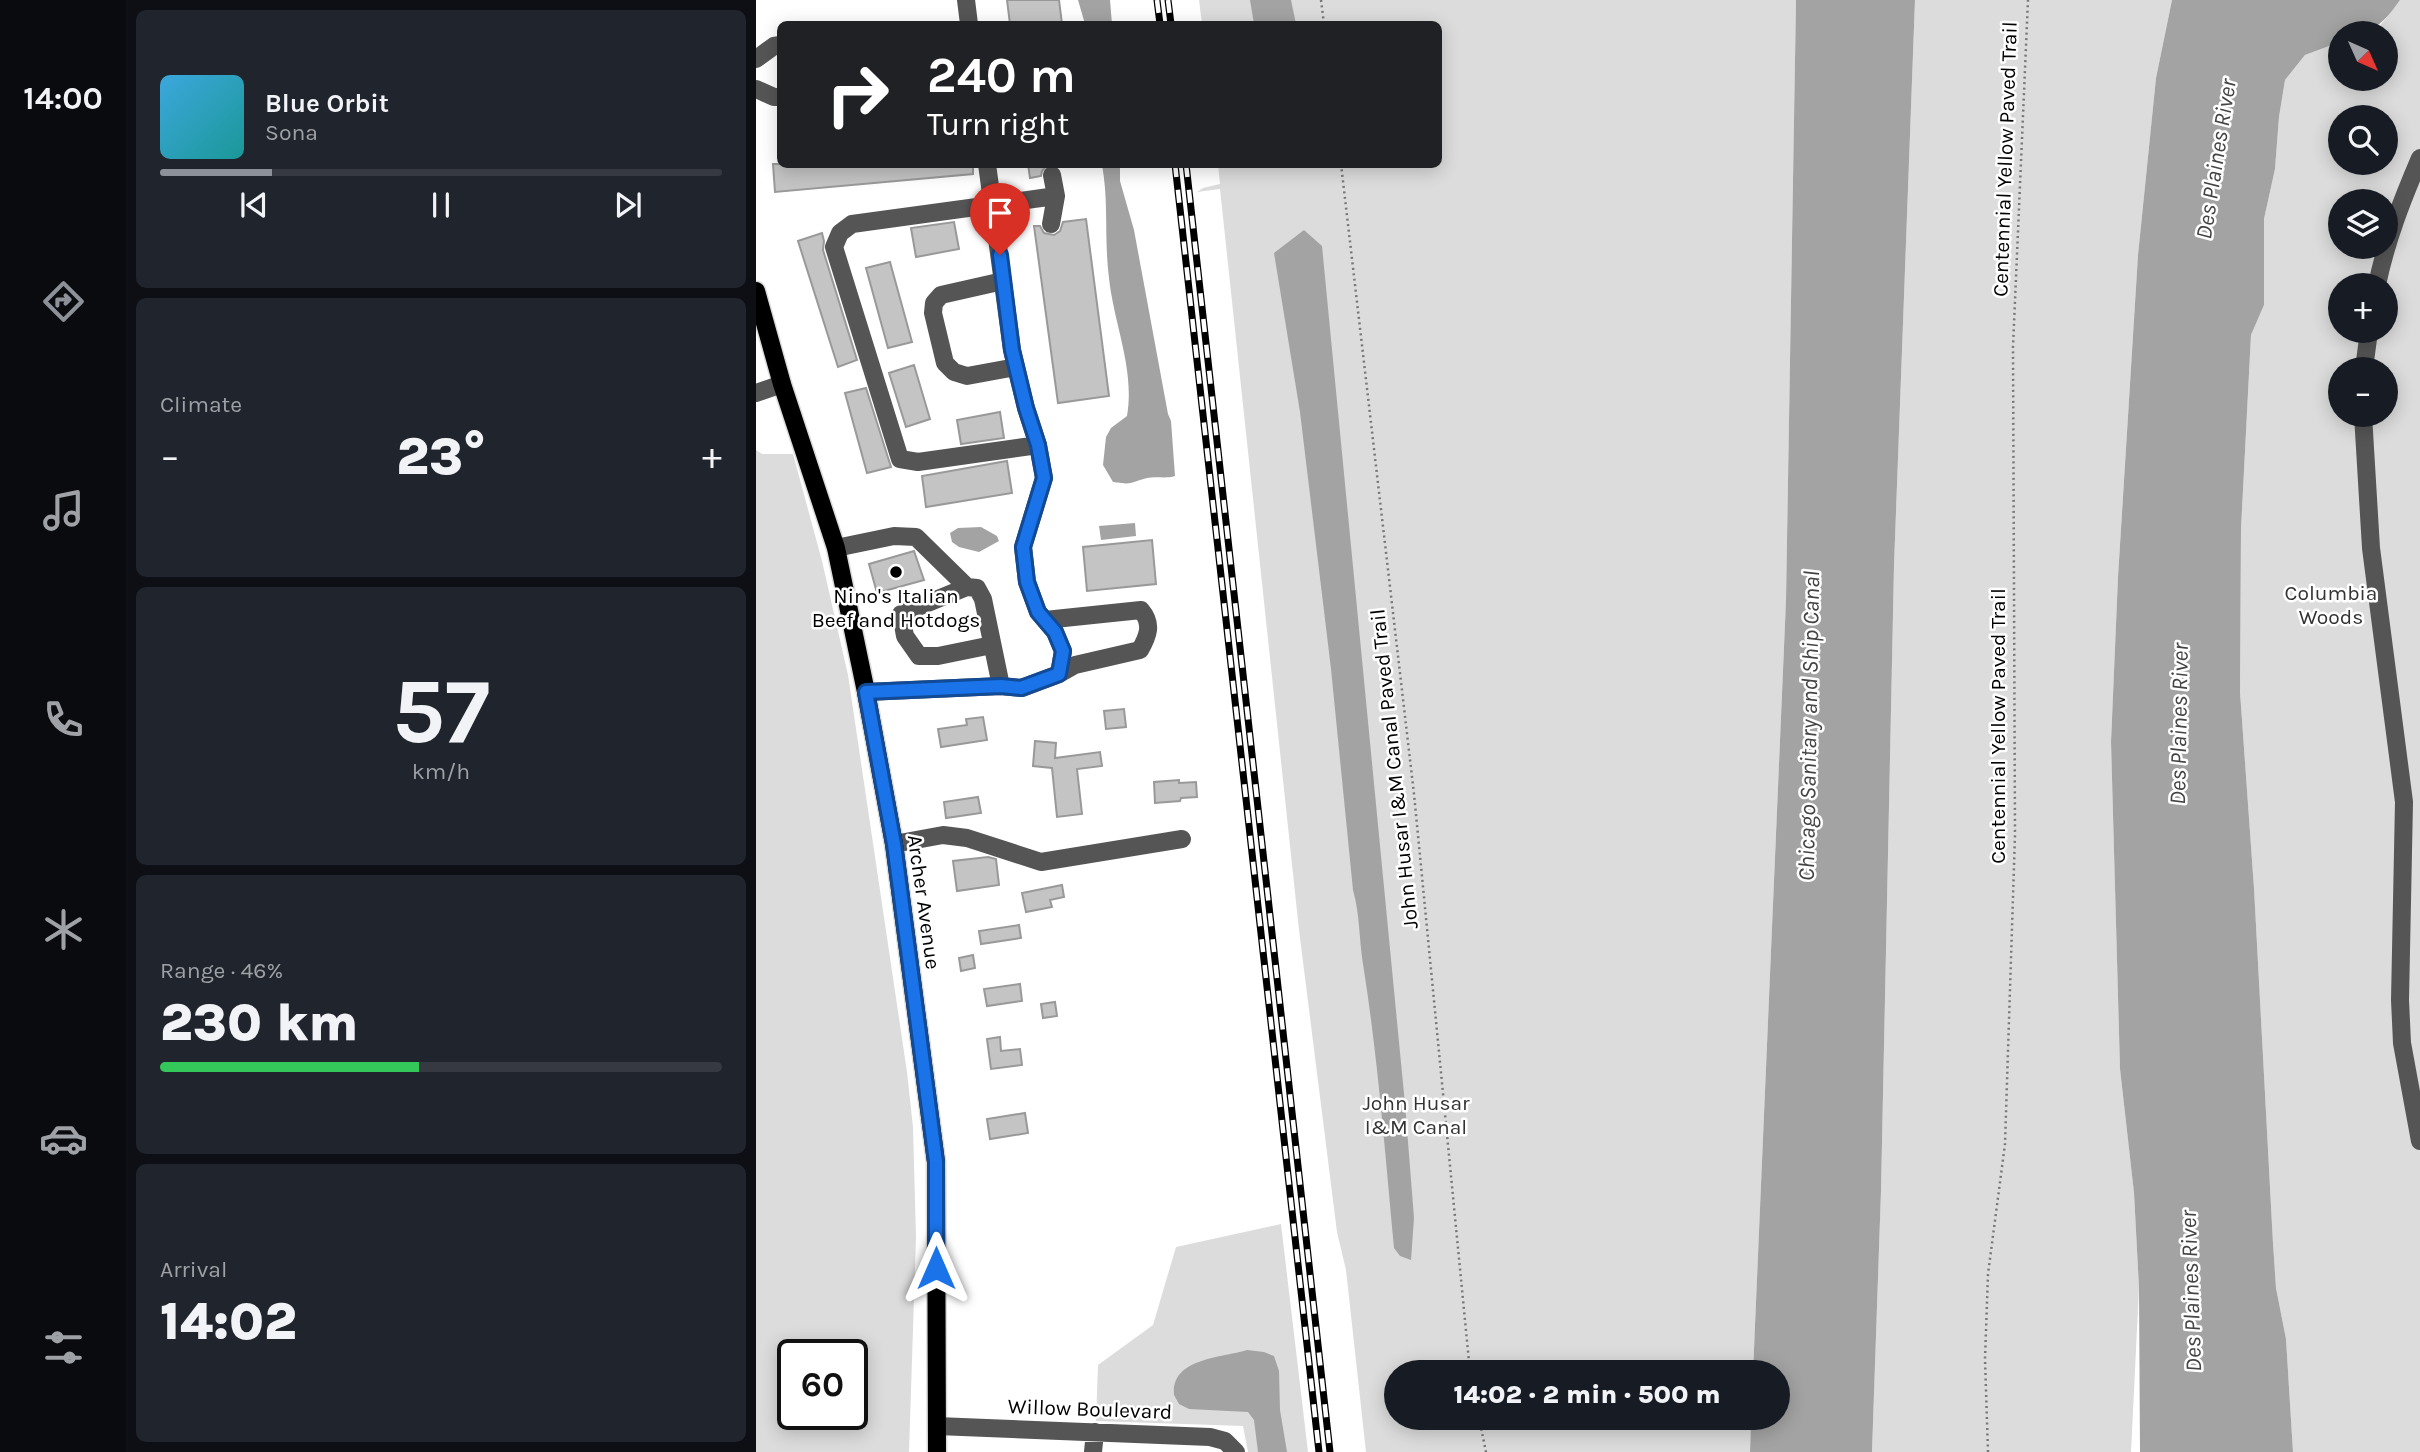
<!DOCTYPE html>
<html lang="en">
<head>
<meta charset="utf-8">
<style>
	body { margin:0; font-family:Karla,sans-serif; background:#20242c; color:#f1f3f6; height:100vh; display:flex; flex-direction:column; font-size:26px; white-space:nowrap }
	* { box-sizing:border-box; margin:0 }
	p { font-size:23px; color:#9ea1a6 }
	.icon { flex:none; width:38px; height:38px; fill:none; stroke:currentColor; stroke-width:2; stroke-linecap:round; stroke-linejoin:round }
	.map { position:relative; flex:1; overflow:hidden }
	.drawer { display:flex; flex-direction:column; gap:10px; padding:10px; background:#0d0f14; width:630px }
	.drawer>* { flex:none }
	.banner { position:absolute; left:21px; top:21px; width:665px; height:147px; border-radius:10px; box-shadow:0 4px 18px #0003; background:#202124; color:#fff; overflow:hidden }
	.needle { width:46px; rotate:135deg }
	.controls { position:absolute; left:1572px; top:21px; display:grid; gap:14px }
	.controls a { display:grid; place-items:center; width:70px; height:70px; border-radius:50%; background:#171b24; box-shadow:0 4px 18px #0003; font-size:35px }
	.speed { position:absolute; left:21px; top:1339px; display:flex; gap:14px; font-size:35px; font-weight:700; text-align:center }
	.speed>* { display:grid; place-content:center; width:91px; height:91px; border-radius:50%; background:#171b24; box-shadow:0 4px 18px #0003; line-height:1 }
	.speed .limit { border:4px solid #111; border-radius:10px; background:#fff; color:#111 }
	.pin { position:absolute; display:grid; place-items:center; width:60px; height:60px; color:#fff; margin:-72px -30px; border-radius:50% 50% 50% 0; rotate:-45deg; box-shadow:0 0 7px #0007 }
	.pin .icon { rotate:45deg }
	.me { position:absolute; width:77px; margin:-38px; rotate:0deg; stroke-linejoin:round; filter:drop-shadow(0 0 5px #0008) }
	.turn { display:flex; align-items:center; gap:24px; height:147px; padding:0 35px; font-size:32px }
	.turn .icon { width:91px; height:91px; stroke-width:2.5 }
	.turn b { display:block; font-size:49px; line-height:60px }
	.big { font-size:52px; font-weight:800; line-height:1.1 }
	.drawer .card { flex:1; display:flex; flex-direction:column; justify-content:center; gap:10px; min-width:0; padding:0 24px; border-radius:10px; background:#20242c }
	.drawer .dial { align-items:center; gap:0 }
	.dial b { font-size:91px; line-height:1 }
	.song { display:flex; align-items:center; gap:21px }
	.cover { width:84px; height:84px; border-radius:10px; background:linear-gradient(135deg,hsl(200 70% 55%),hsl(180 70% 35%)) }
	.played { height:7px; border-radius:4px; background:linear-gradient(90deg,#8c9099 20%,#363941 20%) }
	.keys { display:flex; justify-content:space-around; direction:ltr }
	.heat { display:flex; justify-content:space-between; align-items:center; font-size:38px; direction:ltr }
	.charge { height:10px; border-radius:5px; background:linear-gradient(90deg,#34c759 46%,#363941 0) }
	.trip { position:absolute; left:628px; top:1360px; width:406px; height:70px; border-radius:35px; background:#171b24; box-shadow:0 4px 18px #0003; font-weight:800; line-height:70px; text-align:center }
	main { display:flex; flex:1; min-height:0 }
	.tabs { display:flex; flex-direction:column; width:126px; justify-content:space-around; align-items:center; background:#090b0e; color:#9ea1a6 }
	.tabs .icon { width:49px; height:49px }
	.tabs .selected { color:#8c9099 }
	.tabs b { font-size:32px; color:#f1f3f6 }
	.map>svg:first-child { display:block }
</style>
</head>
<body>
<main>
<nav class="tabs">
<b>14:00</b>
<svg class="icon selected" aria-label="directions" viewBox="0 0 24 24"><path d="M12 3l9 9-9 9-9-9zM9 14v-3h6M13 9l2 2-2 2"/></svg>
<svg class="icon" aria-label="music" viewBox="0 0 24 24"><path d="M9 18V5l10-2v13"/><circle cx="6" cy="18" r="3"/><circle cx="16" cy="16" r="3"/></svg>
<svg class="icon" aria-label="phone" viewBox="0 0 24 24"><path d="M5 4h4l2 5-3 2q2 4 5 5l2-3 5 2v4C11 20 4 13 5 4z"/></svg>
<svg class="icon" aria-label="climate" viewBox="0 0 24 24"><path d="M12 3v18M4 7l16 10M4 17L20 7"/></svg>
<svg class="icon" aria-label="car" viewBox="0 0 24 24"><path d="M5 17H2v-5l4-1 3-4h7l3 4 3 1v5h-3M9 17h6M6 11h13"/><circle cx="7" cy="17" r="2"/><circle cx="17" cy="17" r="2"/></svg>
<svg class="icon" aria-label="filters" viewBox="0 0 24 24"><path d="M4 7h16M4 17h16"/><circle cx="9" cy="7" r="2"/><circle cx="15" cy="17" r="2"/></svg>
</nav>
<section class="drawer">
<div class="card">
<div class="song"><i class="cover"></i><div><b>Blue Orbit</b><p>Sona</p></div></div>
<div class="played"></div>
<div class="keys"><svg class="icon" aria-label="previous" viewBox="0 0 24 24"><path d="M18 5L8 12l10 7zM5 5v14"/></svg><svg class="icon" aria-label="pause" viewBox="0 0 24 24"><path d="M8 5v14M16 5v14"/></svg><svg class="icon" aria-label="next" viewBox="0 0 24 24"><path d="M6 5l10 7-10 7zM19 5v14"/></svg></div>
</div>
<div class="card"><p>Climate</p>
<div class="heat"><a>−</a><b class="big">23°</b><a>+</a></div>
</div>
<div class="card dial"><b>57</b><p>km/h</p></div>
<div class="card"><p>Range · 46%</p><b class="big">230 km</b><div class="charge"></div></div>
<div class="card"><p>Arrival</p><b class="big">14:02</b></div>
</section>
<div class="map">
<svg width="1664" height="1452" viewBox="0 0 1664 1452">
	<rect width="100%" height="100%" fill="#fff"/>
	<path fill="#dcdcdc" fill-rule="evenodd" d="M443,0H1040L1030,600L997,1372H640V1418H995L994,1452H610L590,1270L581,1232L543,930L464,189L441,192L447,188L464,184L462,165L682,164V24H446Z
		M1159,0H1416L1400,78L1382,255L1362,577L1355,742L1364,1069L1378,1193L1383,1288L1375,1452H1116L1125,1191L1138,566Z
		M1644,0H1664V1452H1537L1530,1339L1520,1288L1517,1243L1498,888L1484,692L1485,529L1495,335L1508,305V219L1519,169L1523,117L1529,80L1549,55L1584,42V79H1629V33H1606L1624,26ZM1584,117H1629V163H1584ZM1584,201H1629V247H1584ZM1584,285H1629V331H1584ZM1584,369H1629V415H1584Z
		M0,450L6,454H37L66,561L92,675L151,1072L157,1127L160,1237L153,1452H0ZM96,1354V1414H37V1354Z
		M525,1224L552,1452H492L487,1426L340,1421L342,1365L397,1325L420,1247Z"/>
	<path fill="#a3a3a3" d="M322,0H354L356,24H329Z
		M494,0H535L540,24H498Z
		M1040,0H1159L1138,566L1125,1191L1116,1452H994L995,1418H1022V1372H997L1030,600Z
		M1416,0H1644C1625,27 1617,33 1584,33V42L1549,55L1529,80L1523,117L1519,169L1508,219V305L1495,335L1485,529L1484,692L1498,888L1517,1243L1520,1288L1530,1339L1537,1452H1384L1383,1288L1378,1193L1364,1069L1355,742L1362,577L1382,255L1400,78Z
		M346,165H364V181L378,230L412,414L415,421L419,476C410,479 400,476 391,478C372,483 378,485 357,482L347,465L350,437L355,428L371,416C379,369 358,325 353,278C348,240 353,202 346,165Z
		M548,230L566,246L649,1104L658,1218L655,1260L644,1256L638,1248C629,1153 622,1058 607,964C603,939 604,915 597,890L575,669L544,412L518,253Z
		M379,523L380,536L345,540L343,526Z
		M225,527L241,536L243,541L223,552L203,547L196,542L194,533L202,528Z
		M491,1350L508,1352L518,1356L523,1371L524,1410L531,1452H502L498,1420L492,1412L433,1409L423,1404L418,1395C415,1358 465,1358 491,1350Z"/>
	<path fill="#c4c4c4" stroke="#999" stroke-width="2" d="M251,0H303L306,24H254Z
		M17,164H217V174L19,192Z
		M272,164H292L286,171L285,176L274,178Z
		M330,219L353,396L302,403L278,226H284L288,233L298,235L304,231L307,222Z
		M198,222L203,249L160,257L155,228Z
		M66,233L68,241L67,250L101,360L82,367L42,241Z
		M134,262L156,342L132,348L110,268Z
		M158,365L174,419L150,427L133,373Z
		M110,388L135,467L111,473L89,393Z
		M244,412L248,438L205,444L201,420Z
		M251,461L256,493L170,507L166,476Z
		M396,540L400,584L331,591L327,547Z
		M158,551L168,580L121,593L113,564Z
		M368,709L370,727L350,729L348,711Z
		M227,717L231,740L185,747L182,729L211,725L210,719Z
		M279,741L300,743L299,758L344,752L346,766L321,769L326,814L301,817L296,768L277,766Z
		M423,780V783L440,782L441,797L425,798L424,801L399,803L398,782Z
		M222,797L225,813L190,818L188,802Z
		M232,857L240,859L243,885L201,891L197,861Z
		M306,885L308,897L294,900L296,907L270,912L266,893Z
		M263,925L265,938L225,944L223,931Z
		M217,955L219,968L205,971L203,958Z
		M264,984L266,1001L231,1006L228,989Z
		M299,1002L301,1016L287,1018L285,1004Z
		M244,1037L245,1051L264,1049L266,1065L235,1069L231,1039Z
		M269,1113L272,1133L234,1139L231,1119Z"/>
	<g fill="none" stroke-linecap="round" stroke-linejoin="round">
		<g stroke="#dbdbdb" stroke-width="21">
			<path id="major" d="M0,291L26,384L80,548L110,692L138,844L180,1162L181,1452"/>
		</g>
		<path stroke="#777" stroke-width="2.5" stroke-dasharray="2 3.5" stroke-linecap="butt" d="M565,0L568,24
			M585,164L658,794L714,1372
			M723,1418L730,1452
			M1232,1452L1229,1359L1232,1274L1249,1144L1259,835L1257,347L1272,0"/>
		<path stroke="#555" stroke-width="18" d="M210,0L213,24
			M0,59L18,46L24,45
			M0,89L18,97H24
			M295,224L300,196L296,175
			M247,281L185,295L178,303L177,313L189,363L198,372L211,376L260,367
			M1621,285C1630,241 1646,200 1664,158
			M1608,369L1613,331
			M0,393L26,384
			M1607,415L1615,548L1648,802L1644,1000L1646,1043L1664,1141
			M282,445L162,462L144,459L78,247L84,233L96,224L300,196
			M80,548L138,536L160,537L211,587
			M289,620L385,610C397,624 392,636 384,650L319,665L303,674
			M236,645L182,656H163L149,636L145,614L211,587L221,588L227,599L245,686
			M110,692L245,686L266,688L303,674L307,651L299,632L282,612L271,582L267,547L288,478L282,445L270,408L256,350L231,164
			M138,844L187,835L211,838L285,862L426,839
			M181,1426L454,1437L469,1441L480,1452
			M337,1452L339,1432"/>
		<use href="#major" stroke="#000" stroke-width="18"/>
		<g stroke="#000" stroke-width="7">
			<path id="rail" d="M401,0L404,24
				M412,0L415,24
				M419,164L563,1452
				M430,164L574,1452"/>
		</g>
		<use href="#rail" stroke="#fff" stroke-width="4.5" stroke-dasharray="13" stroke-linecap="butt"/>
	</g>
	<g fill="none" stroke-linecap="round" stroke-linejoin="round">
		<g stroke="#114b97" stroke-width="18">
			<path id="route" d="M180,1268V1162L138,844L110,692L245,686L265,688L303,674L307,651L299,632L282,612L271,582L267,547L288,478L282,445L270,408L256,350L244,255"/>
		</g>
		<use href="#route" stroke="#1a73e8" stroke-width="12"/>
	</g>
	<circle fill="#000" stroke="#fff" stroke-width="2.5" cx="140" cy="572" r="7"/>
	<g text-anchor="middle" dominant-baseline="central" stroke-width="5" stroke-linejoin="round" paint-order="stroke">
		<g font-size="21" fill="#000" stroke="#fff">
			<text transform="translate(1249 159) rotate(-88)">Centennial Yellow Paved Trail</text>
			<text transform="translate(1242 726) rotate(-90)">Centennial Yellow Paved Trail</text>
			<text transform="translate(638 769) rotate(-96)">John Husar I&amp;M Canal Paved Trail</text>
			<text transform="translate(168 902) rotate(82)">Archer Avenue</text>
			<text transform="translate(334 1409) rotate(2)">Willow Boulevard</text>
		</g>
		<g font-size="21" fill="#333" stroke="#fff">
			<text x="1575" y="593">Columbia<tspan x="1575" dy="24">Woods</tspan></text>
			<text x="660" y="1103">John Husar<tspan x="660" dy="24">I&amp;M Canal</tspan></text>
		</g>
		<g font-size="21" fill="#000" stroke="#fff">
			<text x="140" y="596">Nino's Italian<tspan x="140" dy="24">Beef and Hotdogs</tspan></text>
		</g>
		<g font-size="23" font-style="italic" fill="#444" stroke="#fff">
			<text transform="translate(1460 159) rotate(-81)">Des Plaines River</text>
			<text transform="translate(1423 724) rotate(-89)">Des Plaines River</text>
			<text transform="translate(1053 726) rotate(-89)">Chicago Sanitary and Ship Canal</text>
			<text transform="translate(1435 1291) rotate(-92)">Des Plaines River</text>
		</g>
	</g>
</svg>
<div class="controls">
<a><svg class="needle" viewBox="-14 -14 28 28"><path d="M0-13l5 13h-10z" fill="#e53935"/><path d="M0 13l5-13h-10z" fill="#9ea1a6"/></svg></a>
<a><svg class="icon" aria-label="search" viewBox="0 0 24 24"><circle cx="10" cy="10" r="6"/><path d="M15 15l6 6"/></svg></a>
<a><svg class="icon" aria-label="layers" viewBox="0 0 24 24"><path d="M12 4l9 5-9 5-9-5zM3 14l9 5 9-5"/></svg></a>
<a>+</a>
<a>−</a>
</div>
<div class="speed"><div class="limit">60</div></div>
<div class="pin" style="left:244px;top:255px;background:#d93025"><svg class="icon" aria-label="arrive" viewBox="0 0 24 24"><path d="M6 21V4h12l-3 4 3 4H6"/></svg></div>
<svg class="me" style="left:180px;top:1268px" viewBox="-20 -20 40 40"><path d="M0-17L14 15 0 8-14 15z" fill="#1a73e8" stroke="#fff" stroke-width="4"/></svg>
<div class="trip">14:02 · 2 min · 500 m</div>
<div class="banner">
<div class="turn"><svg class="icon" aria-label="right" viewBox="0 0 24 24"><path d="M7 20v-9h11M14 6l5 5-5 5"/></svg><div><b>240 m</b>Turn right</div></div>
</div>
</div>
</main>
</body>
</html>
